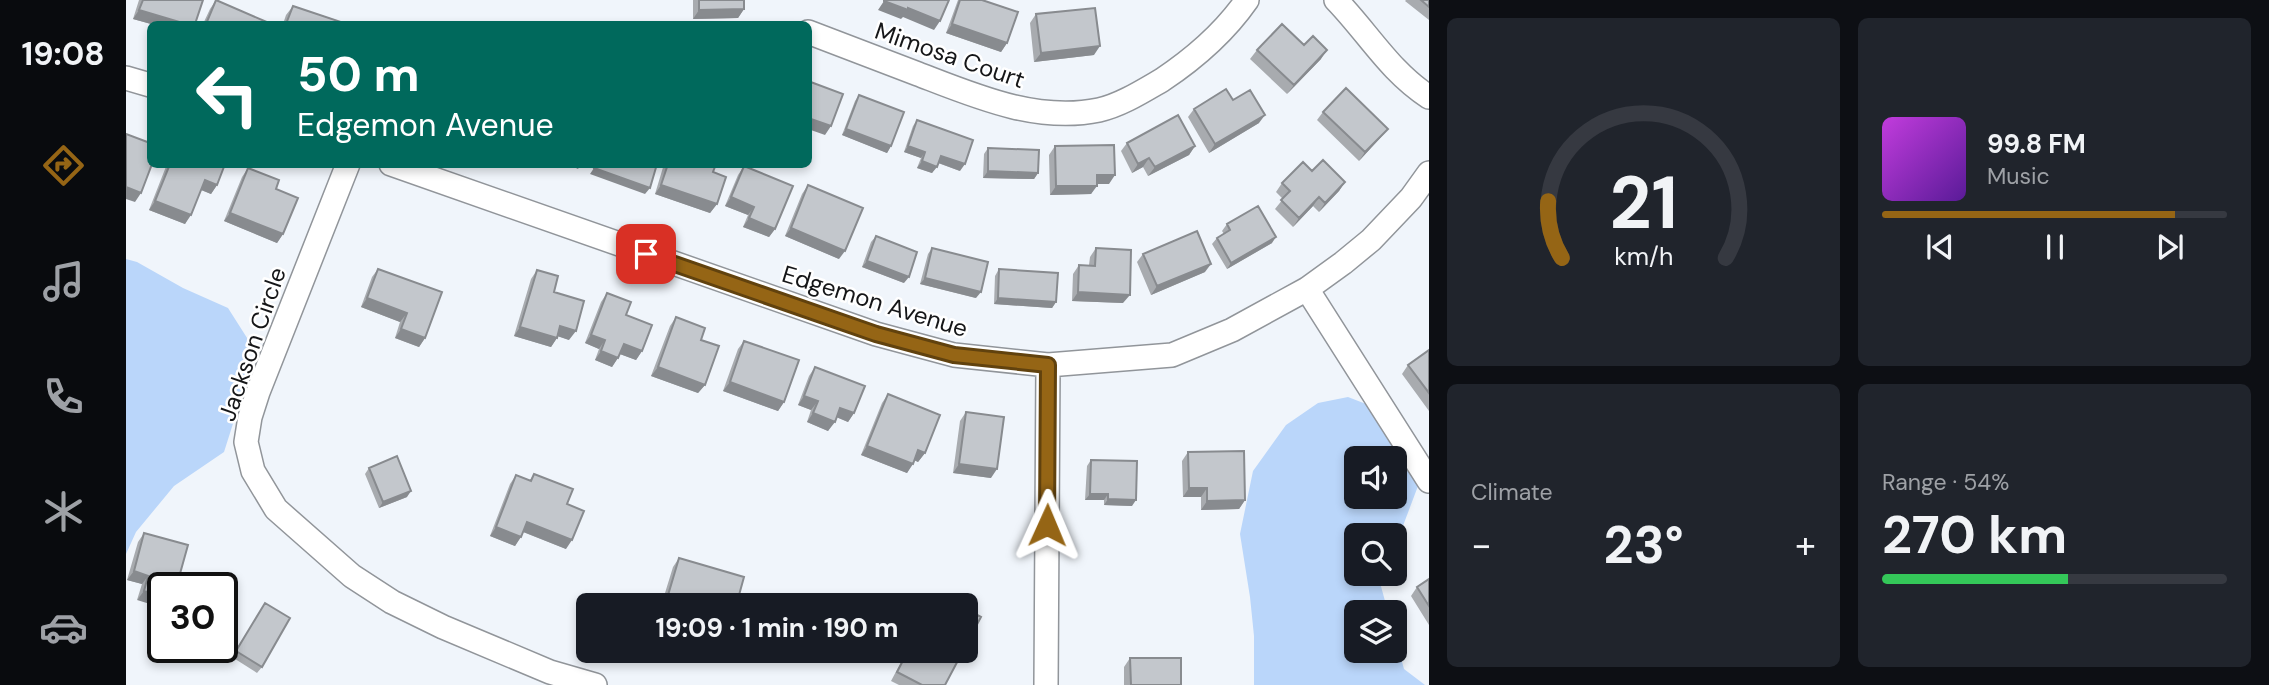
<!DOCTYPE html>
<html lang="en">
<head>
<meta charset="utf-8">
<style>
	body { margin:0; font-family:"DM Sans",sans-serif; background:#20242c; color:#f1f3f6; height:100vh; display:flex; flex-direction:column; font-size:26px; white-space:nowrap }
	* { box-sizing:border-box; margin:0 }
	p { font-size:23px; color:#9ea1a6 }
	.icon { flex:none; width:38px; height:38px; fill:none; stroke:currentColor; stroke-width:2; stroke-linecap:round; stroke-linejoin:round }
	.map { position:relative; flex:1; overflow:hidden }
	.panel { display:flex; flex-direction:column; gap:18px; padding:18px; background:#0d0f14; width:840px }
	.panel>* { flex:none }
	.top-card { position:absolute; left:21px; top:21px; width:665px; height:147px; border-radius:10px; box-shadow:0 4px 10px #0003; background:#00695c; color:#fff; overflow:hidden }
	.fabs { position:absolute; left:1218px; top:446px; display:grid; gap:14px }
	.fabs a { display:grid; place-items:center; width:63px; height:63px; border-radius:10px; background:#171b24; box-shadow:0 4px 10px #0003; font-size:35px }
	.speed { position:absolute; left:21px; top:572px; display:flex; gap:14px; font-size:35px; font-weight:700; text-align:center }
	.speed>* { display:grid; place-content:center; width:91px; height:91px; border-radius:50%; background:#171b24; box-shadow:0 4px 10px #0003; line-height:1 }
	.speed .limit { border:4px solid #111; border-radius:10px; background:#fff; color:#111 }
	.pin { position:absolute; display:grid; place-items:center; width:60px; height:60px; color:#fff; margin:-30px; border-radius:14px; box-shadow:0 4px 10px #0006 }
	.me { position:absolute; width:77px; margin:-38px; rotate:1deg; stroke-linejoin:round; filter:drop-shadow(0 0 5px #0008) }
	.turn { display:flex; align-items:center; gap:24px; height:147px; padding:0 35px; font-size:32px }
	.turn .icon { width:91px; height:91px; stroke-width:2.5 }
	.turn b { display:block; font-size:49px; line-height:60px }
	.big { font-size:52px; font-weight:700; line-height:1.1 }
	.panel .widget { flex:1; display:flex; flex-direction:column; justify-content:center; gap:10px; min-width:0; padding:0 24px; border-radius:10px; background:#20242c }
	.panel .dial { align-items:center; gap:0 }
	.dial svg { height:182px; overflow:visible; fill:none; stroke:#363941; stroke-width:7; stroke-linecap:round; text-anchor:middle }
	.dial text { fill:#f1f3f6; stroke:none }
	.song { display:flex; align-items:center; gap:21px }
	.cover { width:84px; height:84px; border-radius:10px; background:linear-gradient(135deg,hsl(290 70% 55%),hsl(270 70% 35%)) }
	.played { height:7px; border-radius:4px; background:linear-gradient(90deg,#956515 85%,#363941 85%) }
	.keys { display:flex; justify-content:space-around; direction:ltr }
	.heat { display:flex; justify-content:space-between; align-items:center; font-size:38px; direction:ltr }
	.charge { height:10px; border-radius:5px; background:linear-gradient(90deg,#34c759 54%,#363941 0) }
	.panel .tiles { flex:1; display:grid; gap:18px; grid-template-columns:repeat(2,1fr) }
	.trip { position:absolute; left:450px; top:593px; width:402px; height:70px; border-radius:10px; background:#171b24; box-shadow:0 4px 10px #0003; font-weight:700; line-height:70px; text-align:center }
	main { display:flex; flex:1; min-height:0 }
	.tabs { display:flex; flex-direction:column; width:126px; justify-content:space-around; align-items:center; background:#090b0e; color:#9ea1a6 }
	.tabs .icon { width:49px; height:49px }
	.tabs .selected { color:#956515 }
	.tabs b { font-size:32px; color:#f1f3f6 }
	.map>svg:first-child { display:block }
</style>
</head>
<body>
<main>
<nav class="tabs">
<b>19:08</b>
<svg class="icon selected" aria-label="directions" viewBox="0 0 24 24"><path d="M12 3l9 9-9 9-9-9zM9 14v-3h6M13 9l2 2-2 2"/></svg>
<svg class="icon" aria-label="music" viewBox="0 0 24 24"><path d="M9 18V5l10-2v13"/><circle cx="6" cy="18" r="3"/><circle cx="16" cy="16" r="3"/></svg>
<svg class="icon" aria-label="phone" viewBox="0 0 24 24"><path d="M5 4h4l2 5-3 2q2 4 5 5l2-3 5 2v4C11 20 4 13 5 4z"/></svg>
<svg class="icon" aria-label="climate" viewBox="0 0 24 24"><path d="M12 3v18M4 7l16 10M4 17L20 7"/></svg>
<svg class="icon" aria-label="car" viewBox="0 0 24 24"><path d="M5 17H2v-5l4-1 3-4h7l3 4 3 1v5h-3M9 17h6M6 11h13"/><circle cx="7" cy="17" r="2"/><circle cx="17" cy="17" r="2"/></svg>
</nav>
<div class="map">
<svg width="1303" height="685" viewBox="0 0 1303 685">
	<rect width="100%" height="100%" fill="#f0f5fb"/>
	<path fill="#bad6fa" fill-rule="evenodd" d="M0,259L11,262L57,288L102,308L123,341L118,389L98,452L48,486L10,532L0,554Z
		M1222,397L1240,404L1292,486L1269,547V536H1230V574H1255L1253,579L1262,612H1230V651H1269V636L1278,669L1299,685H1128V636L1124,597L1114,534L1127,471L1160,425L1192,403ZM1230,458H1269V497H1230Z"/>
	<g fill="none" stroke-linecap="round" stroke-linejoin="round">
		<g stroke="#91959a" stroke-width="26">
			<path id="minor" d="M1210,0C1242,33 1264,72 1303,97
				M682,32C719,46 756,60 792,74C849,96 911,123 973,110C995,105 1017,91 1036,80C1069,58 1098,33 1121,0
				M0,78L24,85
				M222,164L132,392L124,417L120,442L127,471L150,509L226,576L266,602L317,627L424,672L469,685
				M265,164L750,334L828,355L922,365L1046,355L1106,330L1181,289L1217,263L1245,240L1285,198L1303,173
				M1181,289L1303,481
				M920,685L922,365"/>
		</g>
		<use href="#minor" stroke="#fff" stroke-width="23"/>
	</g>
	<path fill="#a8abaf" d="M13,0H77L69,24H25L7,19Z
		M90,0L143,24H77L84,9Z
		M567,0H618V9L612,18L567,19Z
		M832,0H856L881,43L875,52L820,33Z
		M1280,0H1303V20L1279,1Z
		M167,6L214,24H157L160,15Z
		M910,14L968,55L908,62L904,23Z
		M1178,45L1195,59L1161,94L1124,59L1131,50Z
		M733,95L765,146L761,153L716,135L729,101Z
		M1107,100L1133,123L1083,153L1062,117L1068,109Z
		M1197,112L1255,137L1233,161L1191,120Z
		M791,120L834,171L812,163L806,173L791,168L795,158L778,152L787,126Z
		M1001,143L1069,146L1063,155L1022,176L1017,167L1006,173L995,151Z
		M929,146L983,184H971L965,194L924,195L923,155Z
		M862,148L912,173L908,179L857,178L858,154Z
		M41,164H99L91,185L85,194L75,190L59,224L23,210Z
		M538,164H590L587,172L591,204L584,213L529,194Z
		M618,166L649,229L643,237L617,227L622,215L599,206L612,175Z
		M122,168L150,189L157,234L151,243L98,221L116,177Z
		M1186,171L1219,182L1213,191L1193,212L1187,206L1167,227L1149,209L1157,199L1150,192L1156,183Z
		M682,185L713,259L659,236L676,194Z
		M1101,224L1146,243L1101,269L1086,244L1091,238L1098,234L1096,231Z
		M750,236L778,283L736,267L745,242Z
		M806,248L850,298L794,284L802,254Z
		M970,248L997,303L946,301L947,274L953,265H963L964,257Z
		M1017,254L1079,272L1025,295L1011,262Z
		M252,269L299,338L293,347L269,338L274,322L235,307L246,277Z
		M873,269L930,302L926,308L868,304L869,276Z
		M411,270L428,292L443,340L432,336L425,347L388,336L405,279Z
		M481,293L516,351L510,360L494,354L486,367L469,360L473,349L459,343L475,302Z
		M550,317L575,340L579,385L572,393L525,376L544,326Z
		M618,341L658,402L652,411L597,391L612,349Z
		M1303,350V411L1276,374L1282,365Z
		M689,367L728,413L722,422L710,417L702,431L681,422L685,410L672,405L683,376Z
		M762,394L799,453L792,462L788,460L781,473L735,455L756,403Z
		M840,412L865,478L827,473L834,421Z
		M1062,452L1119,500L1113,509L1075,510V497H1057L1056,461Z
		M965,460L1006,506L978,505V500H959L961,466Z
		M243,468L281,497L253,508L239,474Z
		M408,474L441,504L440,549L397,532L389,546L364,536L384,484L390,475L404,480Z
		M18,533L62,545L11,600L16,584L1,580L12,542Z
		M553,558L610,606H535L547,567Z
		M1303,579V625L1285,596L1291,587Z
		M139,603L136,667L131,673L106,657Z
		M781,651H837L819,685H773L765,681Z
		M1004,658L1055,685H998V667Z"/>
	<path fill="#888b8f" d="M758,1L782,8L814,21L808,30L777,17L775,19L752,10Z
		M618,9L612,18L567,19L573,10Z
		M13,10L60,24H25L7,19Z
		M826,24L881,43L875,52L820,33Z
		M974,46L968,55L908,62L915,53Z
		M1201,50L1195,59L1161,94L1168,85Z
		M1139,115L1133,123L1083,153L1089,144Z
		M682,118L705,126L699,135L682,129Z
		M720,129L765,146L761,153L716,135Z
		M1262,129L1255,137L1233,161L1239,152Z
		M782,146L799,152L795,158L778,152Z
		M1069,146L1063,155L1022,176L1029,167Z
		M815,156L839,164L834,171L810,162Z
		M1023,158L1017,167L1006,173L1012,164Z
		M796,161L811,167L806,173L791,168Z
		M442,164H455L452,169Z
		M468,168L524,188L519,194L464,174Z
		M862,171L912,173L908,179L857,178Z
		M971,175H989L983,184H965Z
		M79,180L91,185L85,194L73,189Z
		M1219,182L1213,191L1193,212L1199,203Z
		M535,185L591,204L584,213L529,194Z
		M930,186H971L965,194L924,195Z
		M0,187L15,193L9,202L0,199Z
		M605,197L628,207L622,215L599,206Z
		M1193,197L1187,206L1167,227L1173,218Z
		M29,201L65,215L59,224L23,210Z
		M104,213L157,234L151,243L98,221Z
		M623,218L649,229L643,237L617,227Z
		M665,228L719,251L713,259L659,236Z
		M1150,237L1146,243L1101,269L1105,263Z
		M741,261L783,277L778,283L736,267Z
		M1085,264L1079,272L1025,295L1031,286Z
		M799,278L855,292L850,298L794,284Z
		M952,292L1004,295L997,303L946,301Z
		M241,298L281,313L274,322L235,307Z
		M872,298L930,302L926,308L868,304Z
		M434,326L450,331L443,340L428,335Z
		M394,327L431,338L425,347L388,336Z
		M275,329L299,338L293,347L269,338Z
		M465,335L479,340L473,349L459,343Z
		M498,344L516,351L510,360L491,353Z
		M475,351L492,358L486,367L469,360Z
		M532,367L579,385L572,393L525,376Z
		M604,382L658,402L652,411L597,391Z
		M678,396L692,401L685,410L672,405Z
		M714,408L728,413L722,422L708,416Z
		M687,413L709,422L702,431L681,422Z
		M741,446L787,464L781,473L735,455Z
		M792,450L799,453L792,462L786,459Z
		M833,464L871,469L865,478L827,473Z
		M1063,488H1081L1075,497H1057Z
		M285,491L281,497L253,508L257,502Z
		M964,494H982L978,500H959Z
		M982,499L1010,500L1006,506L978,505Z
		M1119,500L1113,509L1075,510L1081,501Z
		M401,522L446,540L440,549L395,531Z
		M370,527L395,537L389,546L364,536Z
		M8,571L22,576L16,584L1,580Z
		M18,591L37,597V608L11,600Z
		M540,602L551,606H537Z"/>
	<path fill="#c3c7cc" stroke="#888b8f" stroke-width="2" d="M17,0H77L69,24H60L13,10Z
		M90,0L143,23V24H80Z
		M573,0H618V9L573,10Z
		M758,0H823L814,21L782,8V10L758,1Z
		M834,0H856L892,12L881,43L826,24Z
		M1295,0H1303V7Z
		M167,6L215,22L214,24H160Z
		M969,8L974,46L915,53L910,14Z
		M1156,24L1178,45L1187,36L1201,50L1168,85L1131,50Z
		M682,81L717,94L705,126L682,118Z
		M1220,88L1262,129L1239,152L1197,112Z
		M1100,89L1107,100L1124,90L1139,115L1089,144L1068,109Z
		M733,95L778,112L765,146L720,129Z
		M1052,115L1069,146L1029,167L1023,158L1012,164L1001,143Z
		M791,120L847,140L839,164L815,156L811,167L796,161L799,152L782,146Z
		M0,134L24,143V164H26L15,193L0,187Z
		M988,145L989,175H971V186H930L929,146Z
		M862,148L913,150L912,173L862,171Z
		M1197,160L1219,182L1199,203L1193,197L1173,218L1155,200L1164,191L1156,183L1177,162L1186,171Z
		M44,164H99L91,185L79,180L65,215L29,201Z
		M469,164H531L524,188L468,168Z
		M542,164H590L587,172L600,177L591,204L535,185Z
		M618,166L667,186L649,229L623,218L628,207L605,197Z
		M122,168L153,180L150,189L172,198L157,234L104,213Z
		M682,185L737,208L719,251L665,228Z
		M1132,206L1150,237L1105,263L1091,238L1104,230L1101,224Z
		M1071,231L1085,264L1031,286L1017,254Z
		M750,236L791,252L783,277L741,261Z
		M806,248L862,262L855,292L799,278Z
		M970,248L1005,250L1004,295L952,292L953,265L969,266Z
		M252,269L316,292L299,338L275,329L281,313L241,298Z
		M873,269L932,273L930,302L872,298Z
		M411,270L432,276L428,292L458,301L450,331L434,326L431,338L394,327Z
		M481,293L505,302L500,315L526,325L516,351L498,344L492,358L475,351L479,340L465,335Z
		M550,317L579,328L575,340L593,346L579,385L532,367Z
		M618,341L673,360L658,402L604,382Z
		M1303,350V393L1282,365Z
		M689,367L739,386L728,413L714,408L709,422L687,413L692,401L678,396Z
		M762,394L814,415L799,453L792,450L787,464L741,446Z
		M840,412L878,417L871,469L833,464Z
		M1118,451L1119,500L1081,501V488H1063L1062,452Z
		M271,456L285,491L257,502L243,468Z
		M965,460L1011,461L1010,500L982,499V494H964Z
		M408,474L447,489L441,504L458,511L446,540L401,522L395,537L370,527L390,475L405,481Z
		M18,533L62,545L50,588H37V597L18,591L22,576L8,571Z
		M553,558L618,577L610,606H551L540,602Z
		M1303,579V606L1291,587Z
		M822,599L834,606H819Z
		M139,603L164,618L136,667L110,651Z
		M840,609L855,617L840,645Z
		M782,651H837L819,685H796L771,672Z
		M1004,658H1055V685H1005Z"/>
	<g fill="none" stroke-linecap="round" stroke-linejoin="round">
		<g stroke="#61420e" stroke-width="18">
			<path id="route" d="M520,254L750,334L828,355L922,365L921,525"/>
		</g>
		<use href="#route" stroke="#956515" stroke-width="12"/>
	</g>
	<g text-anchor="middle" dominant-baseline="central" stroke-width="5" stroke-linejoin="round" paint-order="stroke">
		<g font-size="24" fill="#151618" stroke="#fff">
			<text transform="translate(824 55) rotate(19)">Mimosa Court</text>
			<text transform="translate(749 301) rotate(17)">Edgemon Avenue</text>
			<text transform="translate(126 344) rotate(-71)">Jackson Circle</text>
		</g>
	</g>
</svg>
<div class="fabs">
<a><svg class="icon" aria-label="sound" viewBox="0 0 24 24"><path d="M4 9h4l5-4v14l-5-4H4zM17 9q2 3 0 6"/></svg></a>
<a><svg class="icon" aria-label="search" viewBox="0 0 24 24"><circle cx="10" cy="10" r="6"/><path d="M15 15l6 6"/></svg></a>
<a><svg class="icon" aria-label="layers" viewBox="0 0 24 24"><path d="M12 4l9 5-9 5-9-5zM3 14l9 5 9-5"/></svg></a>
</div>
<div class="speed"><div class="limit">30</div></div>
<div class="pin" style="left:520px;top:254px;background:#d93025"><svg class="icon" aria-label="arrive" viewBox="0 0 24 24"><path d="M6 21V4h12l-3 4 3 4H6"/></svg></div>
<svg class="me" style="left:921px;top:525px" viewBox="-20 -20 40 40"><path d="M0-17L14 15 0 8-14 15z" fill="#956515" stroke="#fff" stroke-width="4"/></svg>
<div class="trip">19:09 · 1 min · 190 m</div>
<div class="top-card">
<div class="turn"><svg class="icon" aria-label="left" viewBox="0 0 24 24"><path d="M17 20v-9H6M10 6l-5 5 5 5"/></svg><div><b>50 m</b>Edgemon Avenue</div></div>
</div>
</div>
<section class="panel">
<div class="tiles">
<div class="widget dial"><svg viewBox="0 0 100 80">
<path d="M14 69A42 42 0 1 1 86 69"/>
<path d="M14 69A42 42 0 0 1 8 44" stroke="#956515"/>
<text x="50" y="56" font-size="32" font-weight="700">21</text>
<text x="50" y="72" font-size="11">km/h</text>
</svg></div>
<div class="widget">
<div class="song"><i class="cover"></i><div><b>99.8 FM</b><p>Music</p></div></div>
<div class="played"></div>
<div class="keys"><svg class="icon" aria-label="previous" viewBox="0 0 24 24"><path d="M18 5L8 12l10 7zM5 5v14"/></svg><svg class="icon" aria-label="pause" viewBox="0 0 24 24"><path d="M8 5v14M16 5v14"/></svg><svg class="icon" aria-label="next" viewBox="0 0 24 24"><path d="M6 5l10 7-10 7zM19 5v14"/></svg></div>
</div>
<div class="widget"><p>Climate</p>
<div class="heat"><a>−</a><b class="big">23°</b><a>+</a></div>
</div>
<div class="widget"><p>Range · 54%</p><b class="big">270 km</b><div class="charge"></div></div>
</div>
</section>
</main>
</body>
</html>
